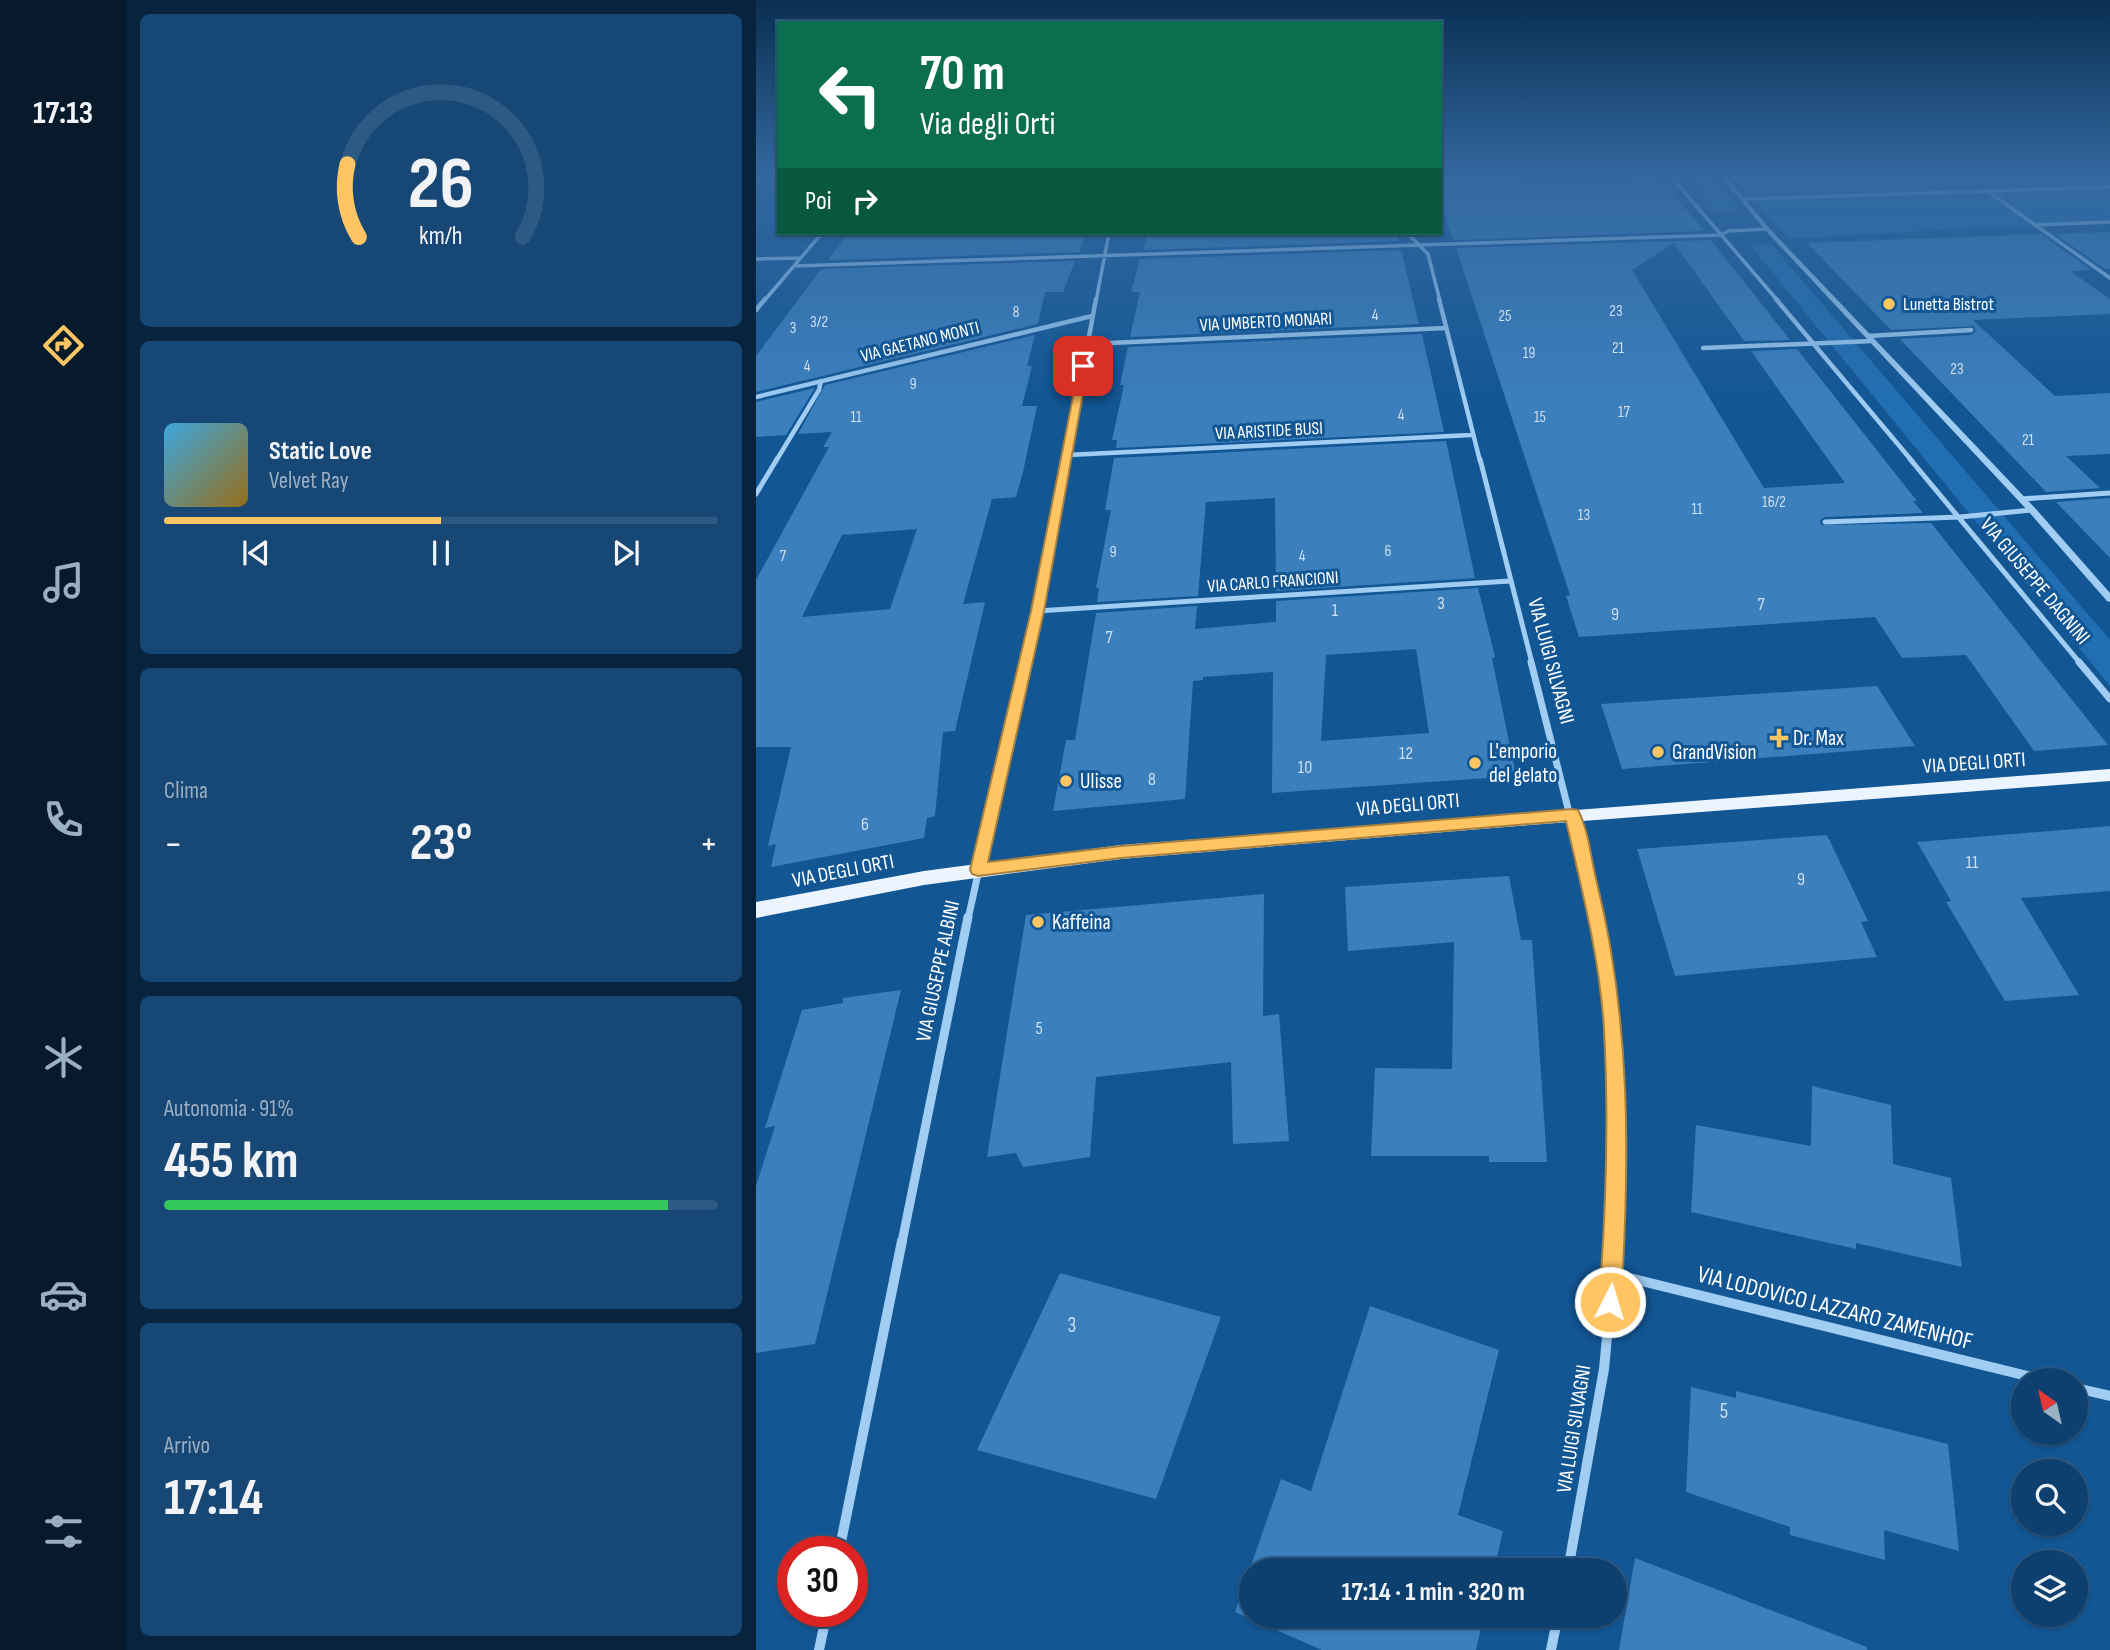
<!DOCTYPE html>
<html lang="it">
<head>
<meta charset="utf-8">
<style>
	body { margin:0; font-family:"Sofia Sans Condensed",sans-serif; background:#174774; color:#f1f3f6; height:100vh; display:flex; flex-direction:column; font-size:26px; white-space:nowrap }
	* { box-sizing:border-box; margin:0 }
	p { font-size:23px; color:#9bafc3 }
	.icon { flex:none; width:38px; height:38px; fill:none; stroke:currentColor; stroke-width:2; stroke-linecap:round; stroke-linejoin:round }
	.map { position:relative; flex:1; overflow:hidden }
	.sheet { display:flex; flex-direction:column; gap:14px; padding:14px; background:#08233d; width:630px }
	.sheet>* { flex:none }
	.guide { position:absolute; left:21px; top:21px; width:665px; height:214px; border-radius:0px; box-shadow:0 2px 5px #0004,0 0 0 2px #2e5982; background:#0b6e4f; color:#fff; overflow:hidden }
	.needle { width:46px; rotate:326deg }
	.tools { position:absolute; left:1255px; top:1368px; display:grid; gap:14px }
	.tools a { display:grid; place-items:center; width:77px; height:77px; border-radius:50%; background:#0e406f; box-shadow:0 2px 5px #0004,0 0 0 2px #2e5982; font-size:35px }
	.speed { position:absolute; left:21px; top:1536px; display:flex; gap:14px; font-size:35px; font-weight:700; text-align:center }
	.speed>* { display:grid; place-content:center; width:91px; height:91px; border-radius:50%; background:#0e406f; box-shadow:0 2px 5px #0004,0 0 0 2px #2e5982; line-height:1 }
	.speed .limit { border:10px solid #d22; background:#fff; color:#111 }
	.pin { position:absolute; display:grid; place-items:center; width:60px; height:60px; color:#fff; margin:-30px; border-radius:14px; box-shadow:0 4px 10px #0006 }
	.me { position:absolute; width:77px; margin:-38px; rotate:5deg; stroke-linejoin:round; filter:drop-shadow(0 0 5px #0008) }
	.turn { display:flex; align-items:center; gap:24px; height:147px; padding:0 28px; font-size:32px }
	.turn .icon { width:91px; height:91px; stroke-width:2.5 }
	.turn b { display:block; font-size:49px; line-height:60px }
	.then { display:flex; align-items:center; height:66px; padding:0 28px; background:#0003; gap:14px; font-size:26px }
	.big { font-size:52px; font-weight:700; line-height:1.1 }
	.sheet .widget { flex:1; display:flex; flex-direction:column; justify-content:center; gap:10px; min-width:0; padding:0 24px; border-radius:10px; background:#174774 }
	.sheet .dial { align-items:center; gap:0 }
	.dial svg { height:182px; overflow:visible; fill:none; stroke:#2e5982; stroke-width:7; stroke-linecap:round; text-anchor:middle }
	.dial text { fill:#f1f3f6; stroke:none }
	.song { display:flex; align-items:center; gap:21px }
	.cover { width:84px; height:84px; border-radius:10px; background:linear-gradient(135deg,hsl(200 70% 55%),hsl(40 70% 35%)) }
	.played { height:7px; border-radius:4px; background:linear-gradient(90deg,#ffc562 50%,#2e5982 50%) }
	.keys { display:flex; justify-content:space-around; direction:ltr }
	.heat { display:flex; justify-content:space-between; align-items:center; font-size:38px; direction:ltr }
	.charge { height:10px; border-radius:5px; background:linear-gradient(90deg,#34c759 91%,#2e5982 0) }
	.trip { position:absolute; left:483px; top:1558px; width:388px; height:70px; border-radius:35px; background:#0e406f; box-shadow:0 2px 5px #0004,0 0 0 2px #2e5982; font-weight:700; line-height:70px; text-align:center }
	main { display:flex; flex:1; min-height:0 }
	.dock { display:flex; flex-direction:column; width:126px; justify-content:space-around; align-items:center; background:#061a2c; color:#9bafc3 }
	.dock .icon { width:49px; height:49px }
	.dock .current { color:#ffc562 }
	.dock b { font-size:32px; color:#f1f3f6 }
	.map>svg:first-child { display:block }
</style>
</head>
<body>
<main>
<nav class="dock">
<b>17:13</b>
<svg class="icon current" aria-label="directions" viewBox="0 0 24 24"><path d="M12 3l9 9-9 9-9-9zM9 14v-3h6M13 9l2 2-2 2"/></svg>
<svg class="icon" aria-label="music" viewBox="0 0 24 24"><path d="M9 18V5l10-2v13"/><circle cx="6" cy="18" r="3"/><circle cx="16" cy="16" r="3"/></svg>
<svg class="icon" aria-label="phone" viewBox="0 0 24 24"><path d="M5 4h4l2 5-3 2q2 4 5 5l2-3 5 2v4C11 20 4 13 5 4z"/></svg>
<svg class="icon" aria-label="climate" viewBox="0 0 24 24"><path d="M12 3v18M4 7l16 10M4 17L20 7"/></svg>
<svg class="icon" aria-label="car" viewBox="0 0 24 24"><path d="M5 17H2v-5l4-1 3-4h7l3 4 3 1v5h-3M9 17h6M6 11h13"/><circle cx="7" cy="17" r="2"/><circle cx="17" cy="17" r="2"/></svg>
<svg class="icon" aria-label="filters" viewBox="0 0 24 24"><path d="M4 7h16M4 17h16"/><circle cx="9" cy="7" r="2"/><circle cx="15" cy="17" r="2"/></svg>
</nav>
<section class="sheet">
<div class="widget dial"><svg viewBox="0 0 100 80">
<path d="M14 69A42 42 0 1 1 86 69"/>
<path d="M14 69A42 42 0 0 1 9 37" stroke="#ffc562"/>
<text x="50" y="56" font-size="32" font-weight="700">26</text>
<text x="50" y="72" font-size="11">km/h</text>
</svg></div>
<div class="widget">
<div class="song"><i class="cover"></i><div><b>Static Love</b><p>Velvet Ray</p></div></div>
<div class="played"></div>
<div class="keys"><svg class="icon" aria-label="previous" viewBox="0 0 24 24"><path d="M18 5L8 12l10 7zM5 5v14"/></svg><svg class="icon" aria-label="pause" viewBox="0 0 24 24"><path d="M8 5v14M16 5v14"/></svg><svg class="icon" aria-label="next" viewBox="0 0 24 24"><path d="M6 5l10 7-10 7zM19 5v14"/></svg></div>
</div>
<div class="widget"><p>Clima</p>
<div class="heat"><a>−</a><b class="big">23°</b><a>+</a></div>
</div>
<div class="widget"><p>Autonomia · 91%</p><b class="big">455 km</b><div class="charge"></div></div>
<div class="widget"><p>Arrivo</p><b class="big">17:14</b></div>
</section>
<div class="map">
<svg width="1354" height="1650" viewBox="0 0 1354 1650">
	<rect width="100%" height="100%" fill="#125694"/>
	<path fill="#216eb2" d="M929,173H953L985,210L960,212Z
		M973,173H1354V220L1033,239Z
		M1015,244L1354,640V686L994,245Z"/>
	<path fill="#3b7fbd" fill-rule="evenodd" d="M684,173H763L769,184L905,180L948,231L697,240L684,200Z
		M1354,232V269H1349L1299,234Z
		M200,233H330L323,252L72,260L90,237Z
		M391,233H641L643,241L387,250Z
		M1285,234L1335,270L1314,271L1354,299V314L1217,320L1299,396L1354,393V454L1310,456L1344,488L1290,492L1144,339L1215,335L1220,332L1218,326L1135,330L1051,243Z
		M955,240L1034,340L988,341L918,243L876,270L1008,488L1089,483L995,351L1041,349L1161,501H1157L1167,513L1069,517L1064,520L1065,525L1175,523L1352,745L1278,751L1210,655L1146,658L1119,617L823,637L810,596L814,595L700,248Z
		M645,250L663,324L374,337L384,292H375L384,259Z
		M319,261L307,292H289L282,324L0,392V356L65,269Z
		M666,334L688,432L360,448L361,440H356L368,385H364L372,347Z
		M279,335L271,366H276L266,406H281L267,472L260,497L236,499L207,604L229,602L199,731L187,732L179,816L171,818L168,838L15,867L20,844L12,846L35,747H0V580L73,447H67L76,432L42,434L69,385ZM161,529L134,609L46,617L86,535Z
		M59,388L30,435L0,437V402Z
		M690,441L719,578L520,591L519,498L450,502L442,596L341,602L343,588H340L355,510H349L358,458Z
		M1354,498V558L1300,502Z
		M722,588L739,657L736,658L760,776L516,793L517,672L447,677V680L437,681L429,799L297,811L310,740H319L340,613L441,606L439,629L520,622V601ZM660,649L673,733L565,741L570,655Z
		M1121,686L1159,746L866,769L845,704Z
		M1354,826V891L1265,898L1323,995L1249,1001L1190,902L1195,901L1161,842Z
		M1071,835L1112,921L1105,922L1121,957L919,976L881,849Z
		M753,876L765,940H776L791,1162H733V1156H615L619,1068L696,1069L698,942L592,951L589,887Z
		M508,894L507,1016L523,1014L533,1141L477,1144L475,1062L340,1077L334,1157L267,1167L260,1153L231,1157L270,915Z
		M145,990L59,1344L0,1353V1186L19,1126L9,1128L46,1010L87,1003V998Z
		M1056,1086L1135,1105L1137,1164L1195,1178L1206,1267L1100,1243V1249L935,1212L940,1125L1055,1146Z
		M304,1273L465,1317L400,1499L221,1450Z
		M614,1306L743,1350L702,1515L747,1531L738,1570H495V1615H728L720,1650H566L479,1612L525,1479L555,1491Z
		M935,1387L980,1398V1391L1192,1444L1203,1551L1128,1530L1129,1560L1034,1535V1527L930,1492Z
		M879,1558L1111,1647V1650H863Z"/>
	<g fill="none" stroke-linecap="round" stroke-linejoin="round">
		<path stroke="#a1cdf3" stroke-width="3.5" d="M912,173L1022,301
			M1233,192L1354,278
			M988,199L1354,187
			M1278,225L1354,222
			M651,233L672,254L684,301
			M0,259L45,258
			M38,266L964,235L973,231L1011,229
			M8,301L66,233
			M340,301L353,233"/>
		<path stroke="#a1cdf3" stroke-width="4.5" d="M683,299L724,461
			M1020,299L1156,461
			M0,310L9,299
			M1112,336L1215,330
			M331,344L690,328
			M947,348L1116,341
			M0,397L336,316
			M312,455L715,435
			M20,461L63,390L65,381
			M310,461L340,299"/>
		<path stroke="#a1cdf3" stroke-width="5" d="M724,459L776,663
			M1154,459L1324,663
			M0,494L21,459
			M1265,499L1354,493
			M1069,522L1204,517L1276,510
			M281,611L754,581
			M269,663L310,459"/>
		<path stroke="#a1cdf3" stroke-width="7" d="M775,662L840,919
			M1323,662L1354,699
			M212,919L269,662"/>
		<path stroke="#a1cdf3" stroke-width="9" d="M840,917C861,1024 868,1134 860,1242
			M146,1242L212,917"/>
		<path stroke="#a1cdf3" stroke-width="10" d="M857,1274L1292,1381
			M1320,1388L1354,1396
			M83,1552L146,1241
			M812,1570L848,1369L860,1241
			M63,1650L71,1612
			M795,1650L802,1615"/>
		<path fill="#a1cdf3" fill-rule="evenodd" d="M962,173H967L1013,228L1279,508L1354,593V602L1351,601L1273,512L1009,230Z"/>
		<path fill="#ecf5ff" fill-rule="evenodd" d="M1354,769V781L749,827L365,859L168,885L0,918V902L168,871L365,845Z"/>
	</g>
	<linearGradient id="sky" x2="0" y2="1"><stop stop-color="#0a2f51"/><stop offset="0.43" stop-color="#33689f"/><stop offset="1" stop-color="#33689f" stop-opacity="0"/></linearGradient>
	<rect width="1354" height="404" fill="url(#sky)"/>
	<path fill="#ffc562" stroke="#a68040" stroke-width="2" d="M327,363L332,366L288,611L232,862L365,846L816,809L822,810C833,831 835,860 841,883C875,1020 874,1162 865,1302L862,1310L854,1313L846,1310L843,1302C850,1211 853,1121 848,1030C844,960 826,890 810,821L365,858L222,876L216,874L214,870L275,611L323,366Z"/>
	<g fill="#ffc562" stroke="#125694" stroke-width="2.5">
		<circle cx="1133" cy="304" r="7"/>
		<path d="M1019.5 727.5h7v7h7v7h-7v7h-7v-7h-7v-7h7z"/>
		<circle cx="902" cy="752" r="7"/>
		<circle cx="719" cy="763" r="7"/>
		<circle cx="310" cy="781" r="7"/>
		<circle cx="282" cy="922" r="7"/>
	</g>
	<g text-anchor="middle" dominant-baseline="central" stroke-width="6" stroke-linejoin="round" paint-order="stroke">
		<g font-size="16" fill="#cedfee">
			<text x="860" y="311">23</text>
			<text x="260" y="312">8</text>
			<text x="619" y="315">4</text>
			<text x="749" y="316">25</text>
			<text x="63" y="322">3/2</text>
			<text x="37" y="328">3</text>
			<text x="862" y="348">21</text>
			<text x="773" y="353">19</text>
			<text x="51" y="366">4</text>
			<text x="1201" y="369">23</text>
			<text x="157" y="384">9</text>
			<text x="868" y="412">17</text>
			<text x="645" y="415">4</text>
			<text x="100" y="417">11</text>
			<text x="784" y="417">15</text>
			<text x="1272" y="440">21</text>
			<text x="1018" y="502">16/2</text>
			<text x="941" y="509">11</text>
			<text x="828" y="515">13</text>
			<text x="632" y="551">6</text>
			<text x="357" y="552">9</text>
			<text x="27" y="556">7</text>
			<text x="546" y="556">4</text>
		</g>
		<g font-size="18" fill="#fff" stroke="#125694" text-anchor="start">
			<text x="1147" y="304">Lunetta Bistrot</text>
		</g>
		<g font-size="18" fill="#fff" stroke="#125694">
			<text transform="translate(510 322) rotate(-3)">VIA UMBERTO MONARI</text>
			<text transform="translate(164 342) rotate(-14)">VIA GAETANO MONTI</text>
			<text transform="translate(513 431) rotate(-3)">VIA ARISTIDE BUSI</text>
			<text transform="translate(517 582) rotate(-4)">VIA CARLO FRANCIONI</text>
		</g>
		<g font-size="18" fill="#cedfee">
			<text x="685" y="603">3</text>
			<text x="1005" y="604">7</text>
			<text x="579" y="610">1</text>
			<text x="859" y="614">9</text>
			<text x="353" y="637">7</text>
			<text x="650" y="753">12</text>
			<text x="549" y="767">10</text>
			<text x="396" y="779">8</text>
			<text x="109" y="824">6</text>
			<text x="1216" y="862">11</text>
			<text x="1045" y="879">9</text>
			<text x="283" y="1028">5</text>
		</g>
		<g font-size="21" fill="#fff" stroke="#125694">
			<text transform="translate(1279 581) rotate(50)">VIA GIUSEPPE DAGNINI</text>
			<text transform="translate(795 661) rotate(75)">VIA LUIGI SILVAGNI</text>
			<text transform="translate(1218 763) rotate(-4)">VIA DEGLI ORTI</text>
			<text transform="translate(652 805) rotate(-5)">VIA DEGLI ORTI</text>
			<text transform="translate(87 871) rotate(-11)">VIA DEGLI ORTI</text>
			<text transform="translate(182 971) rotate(-78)">VIA GIUSEPPE ALBINI</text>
			<text transform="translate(818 1429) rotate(-81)">VIA LUIGI SILVAGNI</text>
		</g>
		<g font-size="21" fill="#fff" stroke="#125694" text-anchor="start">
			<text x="1037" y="738">Dr. Max</text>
			<text x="733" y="751">L'emporio<tspan x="733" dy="24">del gelato</tspan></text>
			<text x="916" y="752">GrandVision</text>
			<text x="324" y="781">Ulisse</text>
			<text x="296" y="922">Kaffeina</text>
		</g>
		<g font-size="21" fill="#cedfee">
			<text x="316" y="1325">3</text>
			<text x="968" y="1411">5</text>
		</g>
		<g font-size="24" fill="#fff" stroke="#125694">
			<text transform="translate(1079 1308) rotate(14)">VIA LODOVICO LAZZARO ZAMENHOF</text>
		</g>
	</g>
</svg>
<div class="tools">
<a><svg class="needle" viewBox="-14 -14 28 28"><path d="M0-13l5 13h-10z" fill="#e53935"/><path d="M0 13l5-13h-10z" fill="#9bafc3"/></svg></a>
<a><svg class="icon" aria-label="search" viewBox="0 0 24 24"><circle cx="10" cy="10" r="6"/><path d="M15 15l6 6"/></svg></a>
<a><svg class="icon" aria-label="layers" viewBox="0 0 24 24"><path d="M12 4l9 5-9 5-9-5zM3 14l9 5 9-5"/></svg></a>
</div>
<div class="speed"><div class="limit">30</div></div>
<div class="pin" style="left:327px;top:366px;background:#d93025"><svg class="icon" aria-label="arrive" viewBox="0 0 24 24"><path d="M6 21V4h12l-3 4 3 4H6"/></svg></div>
<svg class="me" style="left:854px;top:1302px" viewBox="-20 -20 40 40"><circle r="17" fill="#ffc562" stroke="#fff" stroke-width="3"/><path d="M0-11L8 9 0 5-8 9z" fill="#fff"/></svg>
<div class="trip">17:14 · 1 min · 320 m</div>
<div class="guide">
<div class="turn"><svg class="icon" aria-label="left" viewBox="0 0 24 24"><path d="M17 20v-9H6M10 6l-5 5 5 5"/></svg><div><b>70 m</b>Via degli Orti</div></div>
<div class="then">Poi<svg class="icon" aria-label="right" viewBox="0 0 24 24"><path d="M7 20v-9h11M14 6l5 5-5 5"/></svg></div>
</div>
</div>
</main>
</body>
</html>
